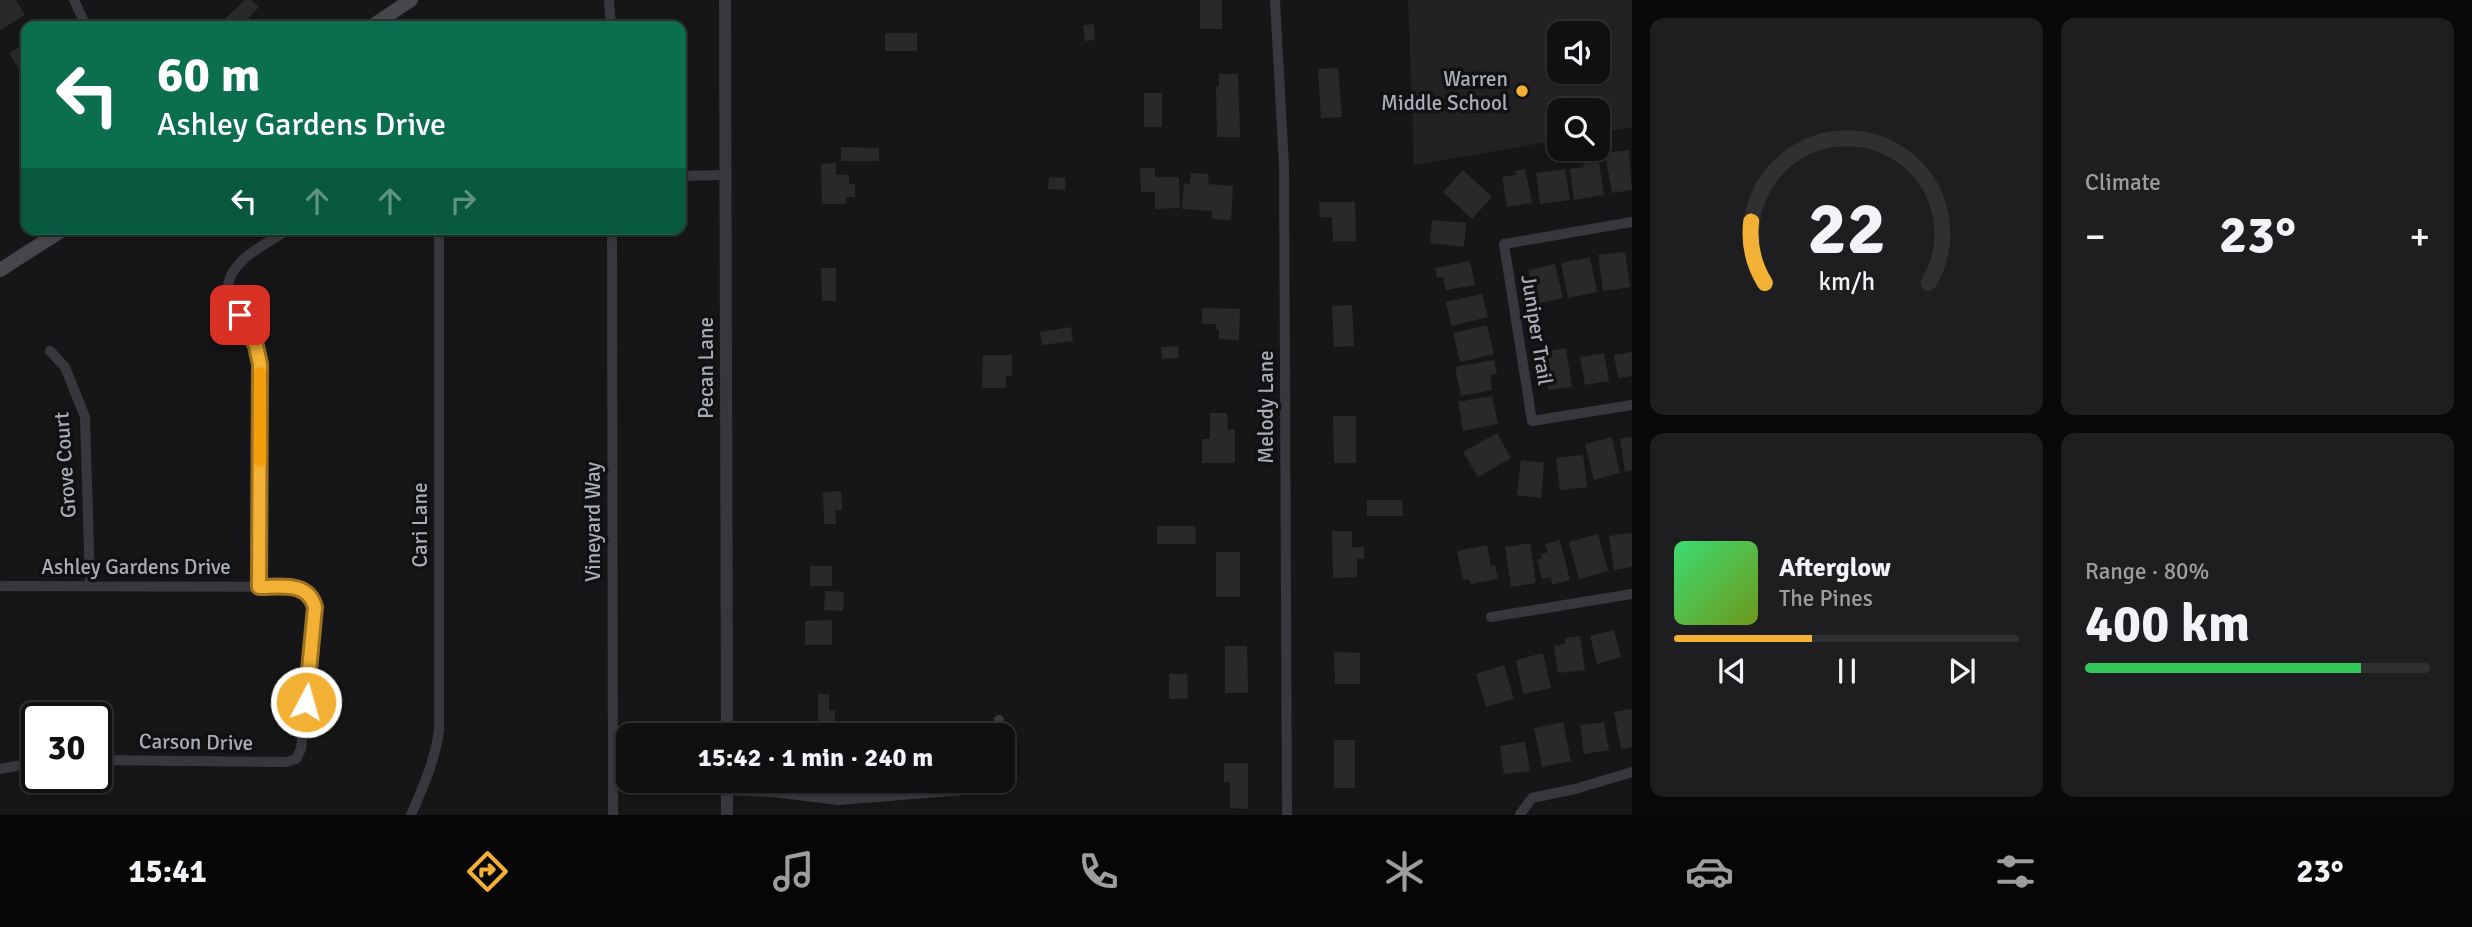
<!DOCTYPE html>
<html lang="en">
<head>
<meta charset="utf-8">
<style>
	body { margin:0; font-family:Signika,sans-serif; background:#1e1e20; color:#f1f3f6; height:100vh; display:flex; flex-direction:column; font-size:26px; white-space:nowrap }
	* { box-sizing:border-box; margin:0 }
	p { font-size:23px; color:#9c9d9f }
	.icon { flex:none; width:38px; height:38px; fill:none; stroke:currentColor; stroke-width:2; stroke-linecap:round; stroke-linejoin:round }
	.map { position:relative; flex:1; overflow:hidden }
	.panel { display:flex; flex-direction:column; gap:18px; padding:18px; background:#09090a; width:840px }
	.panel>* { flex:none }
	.hud { position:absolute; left:21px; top:21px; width:665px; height:214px; border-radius:14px; box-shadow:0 2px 5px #0004,0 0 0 2px #303032; background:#0b6e4f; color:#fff; overflow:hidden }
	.fabs { position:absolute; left:1547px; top:21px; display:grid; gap:14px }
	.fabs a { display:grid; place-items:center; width:63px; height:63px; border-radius:14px; background:#101012; box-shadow:0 2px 5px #0004,0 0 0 2px #303032; font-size:35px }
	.speed { position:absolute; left:21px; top:702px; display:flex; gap:14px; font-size:35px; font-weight:700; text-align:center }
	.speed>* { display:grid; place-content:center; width:91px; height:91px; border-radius:50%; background:#101012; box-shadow:0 2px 5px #0004,0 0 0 2px #303032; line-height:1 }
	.speed .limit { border:4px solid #111; border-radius:10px; background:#fff; color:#111 }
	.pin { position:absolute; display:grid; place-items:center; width:60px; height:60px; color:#fff; margin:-30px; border-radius:14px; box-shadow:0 4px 10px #0006 }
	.me { position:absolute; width:77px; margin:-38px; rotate:6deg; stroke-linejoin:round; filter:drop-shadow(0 0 5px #0008) }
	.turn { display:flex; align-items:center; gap:24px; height:147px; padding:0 21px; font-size:32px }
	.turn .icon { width:91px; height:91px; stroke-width:2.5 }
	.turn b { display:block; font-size:49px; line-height:60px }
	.lanes { display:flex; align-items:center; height:66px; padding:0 21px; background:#0003; justify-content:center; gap:35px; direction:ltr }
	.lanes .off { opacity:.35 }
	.big { font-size:52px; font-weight:800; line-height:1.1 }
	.panel .card { flex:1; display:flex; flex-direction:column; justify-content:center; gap:10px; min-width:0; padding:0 24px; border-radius:14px; background:#1e1e20 }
	.panel .dial { align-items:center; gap:0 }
	.dial svg { height:182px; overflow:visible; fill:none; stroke:#303032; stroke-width:7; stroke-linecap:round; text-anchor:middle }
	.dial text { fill:#f1f3f6; stroke:none }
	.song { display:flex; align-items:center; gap:21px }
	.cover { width:84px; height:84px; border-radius:10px; background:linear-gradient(135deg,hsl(140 70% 55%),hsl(80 70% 35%)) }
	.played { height:7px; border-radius:4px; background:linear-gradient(90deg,#f2b134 40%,#303032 40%) }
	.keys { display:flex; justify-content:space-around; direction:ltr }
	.heat { display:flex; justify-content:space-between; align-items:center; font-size:38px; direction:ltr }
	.charge { height:10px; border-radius:5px; background:linear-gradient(90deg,#34c759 80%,#303032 0) }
	.panel .tiles { flex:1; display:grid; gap:18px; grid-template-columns:repeat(2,1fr) }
	.trip { position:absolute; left:616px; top:723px; width:399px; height:70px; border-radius:14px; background:#101012; box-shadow:0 2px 5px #0004,0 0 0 2px #303032; font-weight:800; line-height:70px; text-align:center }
	.dock { display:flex; height:112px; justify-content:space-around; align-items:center; background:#060607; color:#9c9d9f }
	.dock .icon { width:49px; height:49px }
	.dock .current { color:#f2b134 }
	.dock b { font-size:32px; color:#f1f3f6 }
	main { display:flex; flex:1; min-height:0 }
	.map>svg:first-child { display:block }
</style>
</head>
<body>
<main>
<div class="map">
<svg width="1632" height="815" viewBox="0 0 1632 815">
	<rect width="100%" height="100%" fill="#161618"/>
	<path fill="#222225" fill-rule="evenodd" d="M1408,0H1632V127L1598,133V110H1559V140L1414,165ZM1559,33H1598V72H1559Z"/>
	<path fill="#29292c" d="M0,0H16L25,15L0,30Z
		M245,0H251L259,7L248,18L255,24L253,26H217Z
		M1200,0H1222V29H1200Z
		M1094,24L1095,40L1085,41L1083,25Z
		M885,33H917V51H885Z
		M26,43V81L9,53Z
		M1338,68L1342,117L1321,118L1318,69Z
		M1219,74H1238L1240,137H1217L1216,87H1219Z
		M1144,93H1162V127H1144Z
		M841,147L879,148V161H841Z
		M1629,150L1632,190L1612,193L1605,153Z
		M1598,155L1604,195L1574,200L1570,169L1584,167L1583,157Z
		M836,163V175H849V184H855V197H846V204H822L821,164Z
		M1140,168H1155V177H1179L1180,208L1155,209V192H1141Z
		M1525,169L1532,203L1507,207L1502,177L1516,175L1515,171Z
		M1565,169L1570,200L1540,204L1536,173Z
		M1463,170L1492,197L1472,219L1443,192Z
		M1191,173L1209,174L1208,184L1233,186L1231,220L1212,219V211L1182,209L1184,183L1190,184Z
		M1049,177L1065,178V190L1048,189Z
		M1319,202H1355L1356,241H1333L1332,217H1320Z
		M1432,220L1466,223L1464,247L1430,243Z
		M1625,252L1630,287L1603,291L1598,255Z
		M1590,257L1597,292L1568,298L1561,263Z
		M1470,261L1475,285L1446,290L1443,277L1437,278L1435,268Z
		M1555,264L1563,298L1536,304L1528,270Z
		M821,268H836V301H822Z
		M1482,294L1488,317L1451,326L1446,302Z
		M1352,305L1354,346L1334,347L1332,306Z
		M1202,308L1240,309L1239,340L1219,339V329H1216V324H1202Z
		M1487,325L1494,354L1460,362L1453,333Z
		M1071,327L1073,341L1042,345L1040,332Z
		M1178,346L1179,358L1162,359L1161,347Z
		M1566,348L1572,387L1548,390L1543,352Z
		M1632,352V376L1618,378L1614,355Z
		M1604,353L1609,381L1585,385L1580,357Z
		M983,355H1012V376H1006V388H982Z
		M1494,360L1497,374L1490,375L1492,390L1461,396L1455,367Z
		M1492,396L1498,424L1463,431L1458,402Z
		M1210,413H1227L1228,430L1235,429V463H1202V439H1210Z
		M1333,416H1356V463H1334Z
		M1497,433L1511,458L1478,477L1463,452Z
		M1612,437L1620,473L1594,480L1585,444Z
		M1632,437V470L1625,472L1620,439Z
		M1583,455L1587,487L1560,490L1556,458Z
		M1521,460L1544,463L1541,498L1517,495Z
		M841,491L842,510H835L836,524H824L823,492Z
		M1367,500H1402L1403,516H1367Z
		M1157,526H1195L1196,544H1157Z
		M1332,531H1352V547H1364V559H1357V577L1333,578Z
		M1632,533V567L1614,570L1609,536Z
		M1598,534L1608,571L1579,579L1569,542Z
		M1560,540L1570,580L1552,585L1551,577L1542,579L1537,560L1542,558L1541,554L1548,552L1545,544Z
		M1530,543L1536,583L1511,587L1505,547Z
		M1487,545L1491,566L1495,565L1498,579L1471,584L1469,579L1463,580L1457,551Z
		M1216,552H1240V597H1216Z
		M810,566H832V586H810Z
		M825,591L844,592L843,611L824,610Z
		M832,620V645H805V621Z
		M1614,630L1621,657L1597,664L1590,636Z
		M1580,636L1585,670L1558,673L1554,646L1565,644V638Z
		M1225,646H1247L1248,693H1225Z
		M1334,652L1360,653V684H1335Z
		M1543,653L1551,688L1523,694L1516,660Z
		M1504,665L1514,699L1486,707L1476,674Z
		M1169,674H1187L1188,698L1169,699Z
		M818,694H829V711H835V735H818Z
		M1632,709V747L1621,749L1614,712Z
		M1563,722L1571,761L1542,767L1534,728Z
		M1604,722L1609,750L1584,754L1580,725Z
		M1334,740H1355V788H1334Z
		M1525,742L1530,771L1504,774L1500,746Z
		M1224,763H1248V809L1230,808V782H1224Z
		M818,780H843L844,791H818Z"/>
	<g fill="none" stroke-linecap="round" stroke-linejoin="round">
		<path stroke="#37383d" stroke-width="10" d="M74,0L86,26
			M609,0L611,26
			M1275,0L1284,166L1287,815
			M681,176L725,175
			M1632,222L1504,244L1532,421L1632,405
			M612,229L613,815
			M50,351L65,367L85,417L90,584
			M0,586L296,587C307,591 312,595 315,606L301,749L296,759L286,762L96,760
			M259,587L260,364L255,346L247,327L228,293C225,261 266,245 289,229
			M1491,617L1632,594
			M997,735L999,720
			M0,769L37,762
			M727,790L772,792L839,800L964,790L972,780
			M1520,814L1532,798L1575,789L1632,772
			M411,815C423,787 435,761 439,730V229"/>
		<path stroke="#37383d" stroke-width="12" d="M725,0L727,735
			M727,780V815"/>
		<path stroke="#45474d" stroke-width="14" d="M372,26L411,0
			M0,270L64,229"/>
	</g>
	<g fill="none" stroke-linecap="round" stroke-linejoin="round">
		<g stroke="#9d7322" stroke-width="18">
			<path id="route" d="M240,315L256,346L260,364L259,587C280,587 308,581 315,607L306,702"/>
		</g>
		<use href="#route" stroke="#f2b134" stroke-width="12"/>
		<path stroke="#f59e0b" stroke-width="12" d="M260,461V373"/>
	</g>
	<circle fill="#f2b134" stroke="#111113" stroke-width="2.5" cx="1522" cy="91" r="7"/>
	<g text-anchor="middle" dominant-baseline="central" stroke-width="7" stroke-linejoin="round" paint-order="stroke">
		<g font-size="21" fill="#a8adb8" stroke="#111113" text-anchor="end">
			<text x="1508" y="79">Warren<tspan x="1508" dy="24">Middle School</tspan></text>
		</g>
		<g font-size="21" fill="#a8adb8" stroke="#111113">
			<text transform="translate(1537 330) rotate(81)">Juniper Trail</text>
			<text transform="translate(706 368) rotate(-90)">Pecan Lane</text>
			<text transform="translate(1266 407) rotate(-90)">Melody Lane</text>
			<text transform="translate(65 465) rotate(-94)">Grove Court</text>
			<text transform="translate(593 522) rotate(-90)">Vineyard Way</text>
			<text transform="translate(420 525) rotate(-90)">Cari Lane</text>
			<text x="136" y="567">Ashley Gardens Drive</text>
			<text transform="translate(196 742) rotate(1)">Carson Drive</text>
		</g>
	</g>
</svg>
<div class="fabs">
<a><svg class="icon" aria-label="sound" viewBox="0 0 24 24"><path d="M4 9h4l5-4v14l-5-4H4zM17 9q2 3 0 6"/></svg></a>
<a><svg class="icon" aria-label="search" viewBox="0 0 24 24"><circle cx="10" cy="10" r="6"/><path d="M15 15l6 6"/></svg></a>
</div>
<div class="speed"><div class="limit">30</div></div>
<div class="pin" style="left:240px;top:315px;background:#d93025"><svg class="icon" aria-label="arrive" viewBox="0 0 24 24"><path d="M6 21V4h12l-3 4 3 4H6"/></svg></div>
<svg class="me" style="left:306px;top:702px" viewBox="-20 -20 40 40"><circle r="17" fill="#f2b134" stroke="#fff" stroke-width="3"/><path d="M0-11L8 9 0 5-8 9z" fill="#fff"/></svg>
<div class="trip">15:42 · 1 min · 240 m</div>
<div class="hud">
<div class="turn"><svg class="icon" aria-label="left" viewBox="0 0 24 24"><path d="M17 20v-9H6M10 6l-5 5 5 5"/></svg><div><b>60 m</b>Ashley Gardens Drive</div></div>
<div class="lanes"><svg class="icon" aria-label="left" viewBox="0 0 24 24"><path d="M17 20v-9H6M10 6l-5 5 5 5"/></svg><svg class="icon off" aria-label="ahead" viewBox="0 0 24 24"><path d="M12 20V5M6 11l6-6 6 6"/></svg><svg class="icon off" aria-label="ahead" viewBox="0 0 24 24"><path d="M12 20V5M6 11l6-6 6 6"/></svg><svg class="icon off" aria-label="right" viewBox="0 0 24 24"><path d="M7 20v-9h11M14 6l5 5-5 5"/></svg></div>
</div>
</div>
<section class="panel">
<div class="tiles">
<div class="card dial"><svg viewBox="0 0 100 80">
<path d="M14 69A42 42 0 1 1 86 69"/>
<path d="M14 69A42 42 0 0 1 8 42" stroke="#f2b134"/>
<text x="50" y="56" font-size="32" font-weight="700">22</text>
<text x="50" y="72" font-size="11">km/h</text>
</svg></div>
<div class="card"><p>Climate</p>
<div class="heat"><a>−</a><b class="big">23°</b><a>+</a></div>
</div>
<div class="card">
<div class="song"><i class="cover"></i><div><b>Afterglow</b><p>The Pines</p></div></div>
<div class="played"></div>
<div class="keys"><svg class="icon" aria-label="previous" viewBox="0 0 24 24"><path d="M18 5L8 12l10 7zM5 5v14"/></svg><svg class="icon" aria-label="pause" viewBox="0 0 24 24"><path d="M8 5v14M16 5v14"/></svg><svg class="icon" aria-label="next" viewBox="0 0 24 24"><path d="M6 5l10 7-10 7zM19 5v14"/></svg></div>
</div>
<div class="card"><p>Range · 80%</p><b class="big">400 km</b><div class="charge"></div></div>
</div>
</section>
</main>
<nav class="dock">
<b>15:41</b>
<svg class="icon current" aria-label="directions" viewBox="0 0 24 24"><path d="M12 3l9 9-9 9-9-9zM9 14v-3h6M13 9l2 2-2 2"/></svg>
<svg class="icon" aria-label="music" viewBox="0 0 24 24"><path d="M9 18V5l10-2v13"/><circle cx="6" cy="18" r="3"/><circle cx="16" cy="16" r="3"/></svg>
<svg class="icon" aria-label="phone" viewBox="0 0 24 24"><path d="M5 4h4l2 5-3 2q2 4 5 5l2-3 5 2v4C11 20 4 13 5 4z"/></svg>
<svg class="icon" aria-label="climate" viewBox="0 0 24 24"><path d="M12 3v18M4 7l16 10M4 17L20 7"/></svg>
<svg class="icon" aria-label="car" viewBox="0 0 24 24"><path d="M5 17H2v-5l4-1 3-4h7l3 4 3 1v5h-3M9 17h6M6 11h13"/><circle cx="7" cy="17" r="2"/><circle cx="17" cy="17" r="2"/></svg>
<svg class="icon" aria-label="filters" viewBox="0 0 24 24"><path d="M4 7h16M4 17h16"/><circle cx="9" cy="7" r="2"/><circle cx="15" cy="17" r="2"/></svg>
<b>23°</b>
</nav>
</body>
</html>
